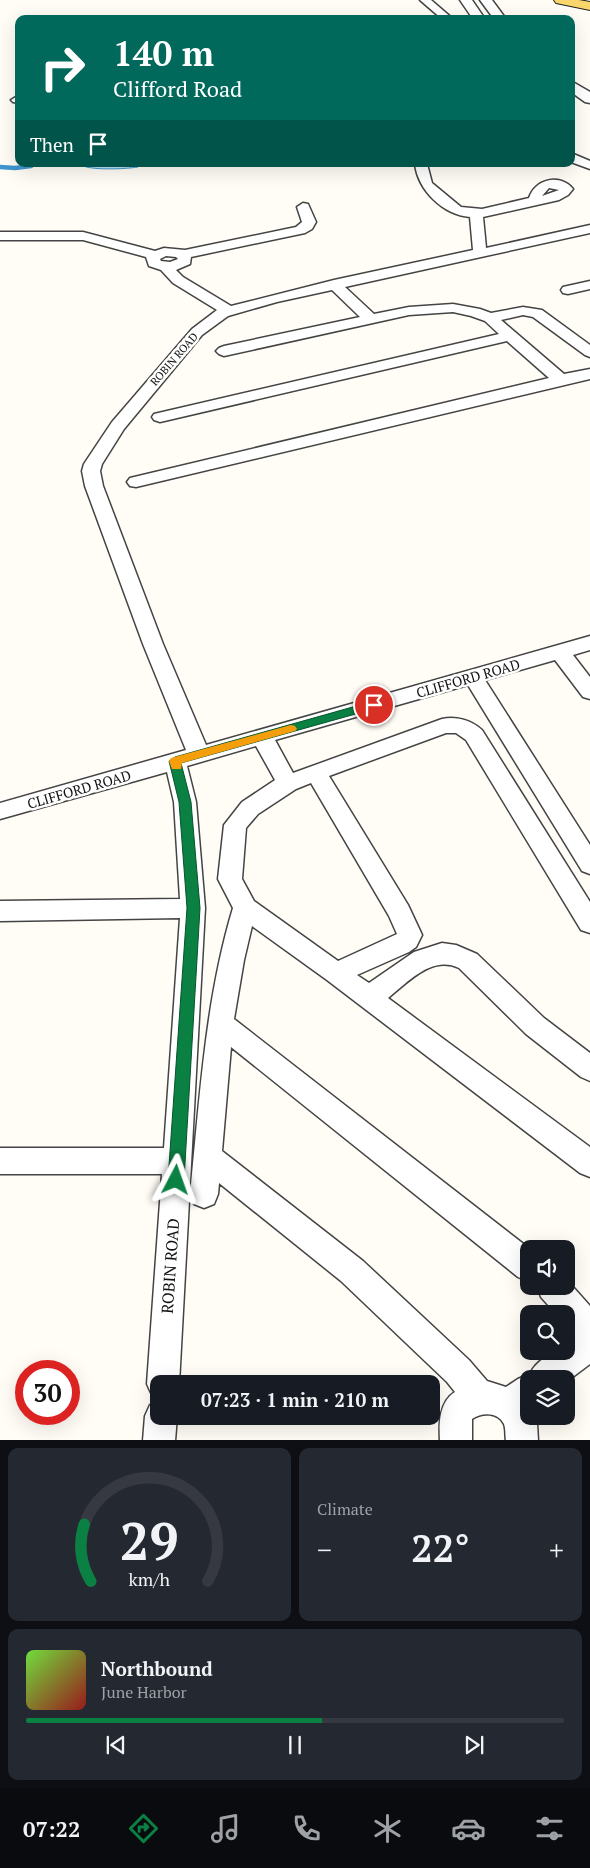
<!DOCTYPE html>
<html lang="en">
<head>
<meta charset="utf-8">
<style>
	body { margin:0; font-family:"PT Serif",serif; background:#242831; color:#f1f3f6; height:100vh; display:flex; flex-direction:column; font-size:19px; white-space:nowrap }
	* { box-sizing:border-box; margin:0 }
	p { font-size:16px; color:#9ea1a6 }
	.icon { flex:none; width:28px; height:28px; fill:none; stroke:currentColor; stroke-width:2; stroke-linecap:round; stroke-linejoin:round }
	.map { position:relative; height:1440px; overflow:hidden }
	.panel { display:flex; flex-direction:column; gap:8px; padding:8px; background:#0d0f14; flex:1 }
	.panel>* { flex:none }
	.guide { position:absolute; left:15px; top:15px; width:560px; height:152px; border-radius:10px; box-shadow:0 5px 20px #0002; background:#00695c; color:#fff; overflow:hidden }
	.fabs { position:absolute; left:520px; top:1240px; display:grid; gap:10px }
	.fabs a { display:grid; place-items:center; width:55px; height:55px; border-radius:10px; background:#171b24; box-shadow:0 5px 20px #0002; font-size:25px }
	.speed { position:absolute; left:15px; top:1360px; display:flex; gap:10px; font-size:25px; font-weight:700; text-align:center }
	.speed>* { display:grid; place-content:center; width:65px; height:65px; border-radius:50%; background:#171b24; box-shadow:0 5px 20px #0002; line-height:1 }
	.speed .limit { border:8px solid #d22; background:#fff; color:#111 }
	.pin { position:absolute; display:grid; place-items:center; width:42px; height:42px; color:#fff; margin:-21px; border:2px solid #fff; border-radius:50%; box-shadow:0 1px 5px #0007 }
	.me { position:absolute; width:55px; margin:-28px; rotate:4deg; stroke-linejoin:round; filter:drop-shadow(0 0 4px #0008) }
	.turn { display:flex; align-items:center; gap:18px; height:105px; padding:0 15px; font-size:22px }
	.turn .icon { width:65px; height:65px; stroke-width:2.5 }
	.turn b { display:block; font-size:35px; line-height:42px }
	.then { display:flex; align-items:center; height:48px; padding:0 15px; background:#0003; gap:10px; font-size:19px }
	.big { font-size:38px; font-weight:700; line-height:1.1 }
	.panel .widget { flex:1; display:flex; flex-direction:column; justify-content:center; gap:8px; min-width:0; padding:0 18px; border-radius:10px; background:#242831 }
	.panel .dial { align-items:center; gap:0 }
	.dial svg { height:130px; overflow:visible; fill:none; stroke:#363941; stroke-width:7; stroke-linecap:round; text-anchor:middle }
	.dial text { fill:#f1f3f6; stroke:none }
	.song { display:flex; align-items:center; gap:15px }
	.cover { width:60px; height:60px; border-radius:8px; background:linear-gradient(135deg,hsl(100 70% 55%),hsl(0 70% 35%)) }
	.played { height:5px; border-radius:2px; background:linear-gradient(90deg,#0b8043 55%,#363941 55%) }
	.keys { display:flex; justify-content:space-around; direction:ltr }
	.heat { display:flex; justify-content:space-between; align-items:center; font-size:28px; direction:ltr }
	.panel .tiles { flex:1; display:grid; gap:8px; grid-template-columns:1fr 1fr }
	.widget:last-child { grid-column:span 2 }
	.trip { position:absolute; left:150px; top:1375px; width:290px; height:50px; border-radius:10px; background:#171b24; box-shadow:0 5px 20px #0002; font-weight:700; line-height:50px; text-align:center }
	.dock { display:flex; height:80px; justify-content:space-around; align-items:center; background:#090b0e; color:#9ea1a6 }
	.dock .icon { width:35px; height:35px }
	.dock .selected { color:#0b8043 }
	.dock b { font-size:22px; color:#f1f3f6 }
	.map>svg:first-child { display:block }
</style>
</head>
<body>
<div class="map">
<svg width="590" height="1441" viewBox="0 0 590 1441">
	<rect width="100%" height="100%" fill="#fffdf5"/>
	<path fill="#b9e0f7" stroke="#3f96cf" d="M80,164H140L138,167C127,169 86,171 80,164Z"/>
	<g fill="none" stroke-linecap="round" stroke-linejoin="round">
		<path stroke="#3f96cf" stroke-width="3" d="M22,167L45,164"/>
		<path stroke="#3f96cf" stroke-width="4.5" d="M0,167L15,168L31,166"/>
		<g stroke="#444" stroke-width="3">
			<path id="minor" d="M420,0H431L453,19H442Z
				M19,95V103L13,102L11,100Z
				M571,153L590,161V169L571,162Z
				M415,164H427L432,183L461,207L482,209L529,198C535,179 560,173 573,189L568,195L559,200L483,217L486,248L590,225V233L345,287L374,314L409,307L453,304L480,309L491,313L523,307L542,310L590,345V357L585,355L533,317L523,315L501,320L564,374L590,369V379L136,487L130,486L127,482L130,478L549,378L507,341L160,422L154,420L152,417L154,414L499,334L485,321L471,316L453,312L409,315L224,356L219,354L216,351L219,348L224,346L360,317L332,290L277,302L228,316L202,335L124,429L102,464L100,471L103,486L163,644L206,745L590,636V650L573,655L590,677V699L583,697L555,660L485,680L590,845V874L582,871L468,685L275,740L293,773L442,719C456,716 471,720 482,730L590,902V933L581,930L466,740L456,733H446L329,776L408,905L422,935L416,947L409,952L357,975L369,983L414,952L442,943L456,945L477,954L544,1018L590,1053V1081L581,1077L526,1034L459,968C432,955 408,982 388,998L590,1147V1177L580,1173L327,980L252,926L244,960L234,1019L530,1249L529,1282L518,1277L231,1047L222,1151L363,1261L469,1360L487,1381L506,1387L518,1379L530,1374C536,1361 552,1351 566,1351V1343L575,1337L566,1325V1314H556L541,1297L537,1286H566V1279L590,1306V1364L566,1382V1379H529V1416H534L537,1423L538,1441H506C505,1435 506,1429 504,1424C498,1412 482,1412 472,1419V1441H440C439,1424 439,1402 455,1392L447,1382L341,1281L219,1183L218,1194L214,1204L204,1208L194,1204L190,1194C200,1098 205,1001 233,908L218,879L224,825L242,802L275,780L256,746L187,766L196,802L205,908L179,1384H159V1398L152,1395L147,1384L162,1174H0V1148H164L180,918L0,921V901L180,899L174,802L167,772L0,819V803L186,750L143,644L85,486L82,471L84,464L112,422L192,329L217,310L173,283L161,270L149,266L146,257L83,240H0V232H83L155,251L164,248L185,250L296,227L302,222L297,207L303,203L308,204L316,222L312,229L305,233L191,257L190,264L176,270L183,277L231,306L334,280L473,250L470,217C443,215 418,190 415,164ZM549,188L559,190L542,196ZM166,256L176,257L178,259L170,262L161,261L160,259ZM311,783L389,916L397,934L338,961L254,901L242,879L246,828L258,814L296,789Z
				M590,281V289L568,294L563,293L561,290L563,287Z
				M159,1401V1416H177L175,1441H143L145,1416L150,1405Z"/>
		</g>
		<g stroke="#444" stroke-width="3">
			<path id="tertiary" d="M460,0H472L485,19H473Z
				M480,0H492L506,19H494Z
				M571,81L590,92V103L585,102L571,92Z"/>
		</g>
		<g stroke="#222" stroke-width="2">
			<path id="primary" d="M554,0H579L590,2V10L556,3Z"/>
		</g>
		<use href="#minor" fill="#fff" fill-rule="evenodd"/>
		<use href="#tertiary" fill="#fff" fill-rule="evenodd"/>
		<use href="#primary" fill="#f9d66b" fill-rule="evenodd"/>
	</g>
	<path fill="#0b8043" stroke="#07532c" d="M374,701L377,702L379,705L377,708L181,763L191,802L200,908L184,1180L181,1185L176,1187L171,1185L168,1180L187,908L179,802L169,761L175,757Z"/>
	<path fill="#f59e0b" d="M291,725L295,726L297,729L295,731L182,763L181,769H172L169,761L171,758Z"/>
	<g text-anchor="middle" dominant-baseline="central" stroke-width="5" stroke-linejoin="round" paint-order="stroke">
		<g font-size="11" fill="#111" stroke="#fff">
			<text transform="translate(174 359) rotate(-49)">ROBIN ROAD</text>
		</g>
		<g font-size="14" fill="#111" stroke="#fff">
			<text transform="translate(468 678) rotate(-16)">CLIFFORD ROAD</text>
			<text transform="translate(79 789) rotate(-16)">CLIFFORD ROAD</text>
		</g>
		<g font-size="16" fill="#111" stroke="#fff">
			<text transform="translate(170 1266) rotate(-86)">ROBIN ROAD</text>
		</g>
	</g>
</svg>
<div class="fabs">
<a><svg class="icon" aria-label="sound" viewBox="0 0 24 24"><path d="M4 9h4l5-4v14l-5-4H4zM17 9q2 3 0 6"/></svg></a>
<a><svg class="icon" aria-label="search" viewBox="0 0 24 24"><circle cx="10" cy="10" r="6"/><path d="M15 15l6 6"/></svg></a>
<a><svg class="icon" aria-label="layers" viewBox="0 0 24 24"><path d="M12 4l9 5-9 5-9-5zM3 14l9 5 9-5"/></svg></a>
</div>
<div class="speed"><div class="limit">30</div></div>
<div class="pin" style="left:374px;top:705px;background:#d93025"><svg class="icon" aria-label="arrive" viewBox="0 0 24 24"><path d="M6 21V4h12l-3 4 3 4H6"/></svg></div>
<svg class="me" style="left:176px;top:1180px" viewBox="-20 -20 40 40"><path d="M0-17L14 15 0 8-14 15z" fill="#0b8043" stroke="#fff" stroke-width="4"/></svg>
<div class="trip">07:23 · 1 min · 210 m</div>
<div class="guide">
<div class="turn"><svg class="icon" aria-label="right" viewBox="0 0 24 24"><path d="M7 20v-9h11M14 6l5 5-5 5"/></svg><div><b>140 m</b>Clifford Road</div></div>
<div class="then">Then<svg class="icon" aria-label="arrive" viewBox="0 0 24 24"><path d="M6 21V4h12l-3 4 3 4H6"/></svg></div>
</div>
</div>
<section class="panel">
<div class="tiles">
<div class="widget dial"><svg viewBox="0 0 100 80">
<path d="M14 69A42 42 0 1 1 86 69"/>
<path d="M14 69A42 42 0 0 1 10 34" stroke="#0b8043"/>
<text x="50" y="56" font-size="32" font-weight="700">29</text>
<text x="50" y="72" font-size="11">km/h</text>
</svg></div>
<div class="widget"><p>Climate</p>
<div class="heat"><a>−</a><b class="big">22°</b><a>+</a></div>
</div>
<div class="widget">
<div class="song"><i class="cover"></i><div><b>Northbound</b><p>June Harbor</p></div></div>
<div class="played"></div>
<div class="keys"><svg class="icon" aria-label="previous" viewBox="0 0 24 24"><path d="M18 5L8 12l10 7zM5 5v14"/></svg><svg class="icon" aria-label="pause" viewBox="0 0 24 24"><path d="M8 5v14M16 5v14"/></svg><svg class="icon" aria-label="next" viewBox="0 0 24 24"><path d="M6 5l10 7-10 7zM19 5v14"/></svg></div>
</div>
</div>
</section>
<nav class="dock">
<b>07:22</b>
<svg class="icon selected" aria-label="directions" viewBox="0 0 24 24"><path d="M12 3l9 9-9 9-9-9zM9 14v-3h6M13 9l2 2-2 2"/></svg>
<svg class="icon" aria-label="music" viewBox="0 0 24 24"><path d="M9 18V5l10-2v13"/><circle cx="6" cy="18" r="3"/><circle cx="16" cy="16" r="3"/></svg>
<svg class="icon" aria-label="phone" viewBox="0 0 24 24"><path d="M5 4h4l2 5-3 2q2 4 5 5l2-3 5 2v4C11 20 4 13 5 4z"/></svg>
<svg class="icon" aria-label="climate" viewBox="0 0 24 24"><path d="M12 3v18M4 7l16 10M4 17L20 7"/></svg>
<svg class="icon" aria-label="car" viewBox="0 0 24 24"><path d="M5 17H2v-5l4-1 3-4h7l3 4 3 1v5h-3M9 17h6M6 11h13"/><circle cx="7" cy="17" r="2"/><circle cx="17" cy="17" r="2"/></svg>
<svg class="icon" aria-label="filters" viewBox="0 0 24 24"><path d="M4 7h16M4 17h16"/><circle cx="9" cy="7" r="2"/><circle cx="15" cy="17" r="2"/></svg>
</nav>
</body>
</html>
